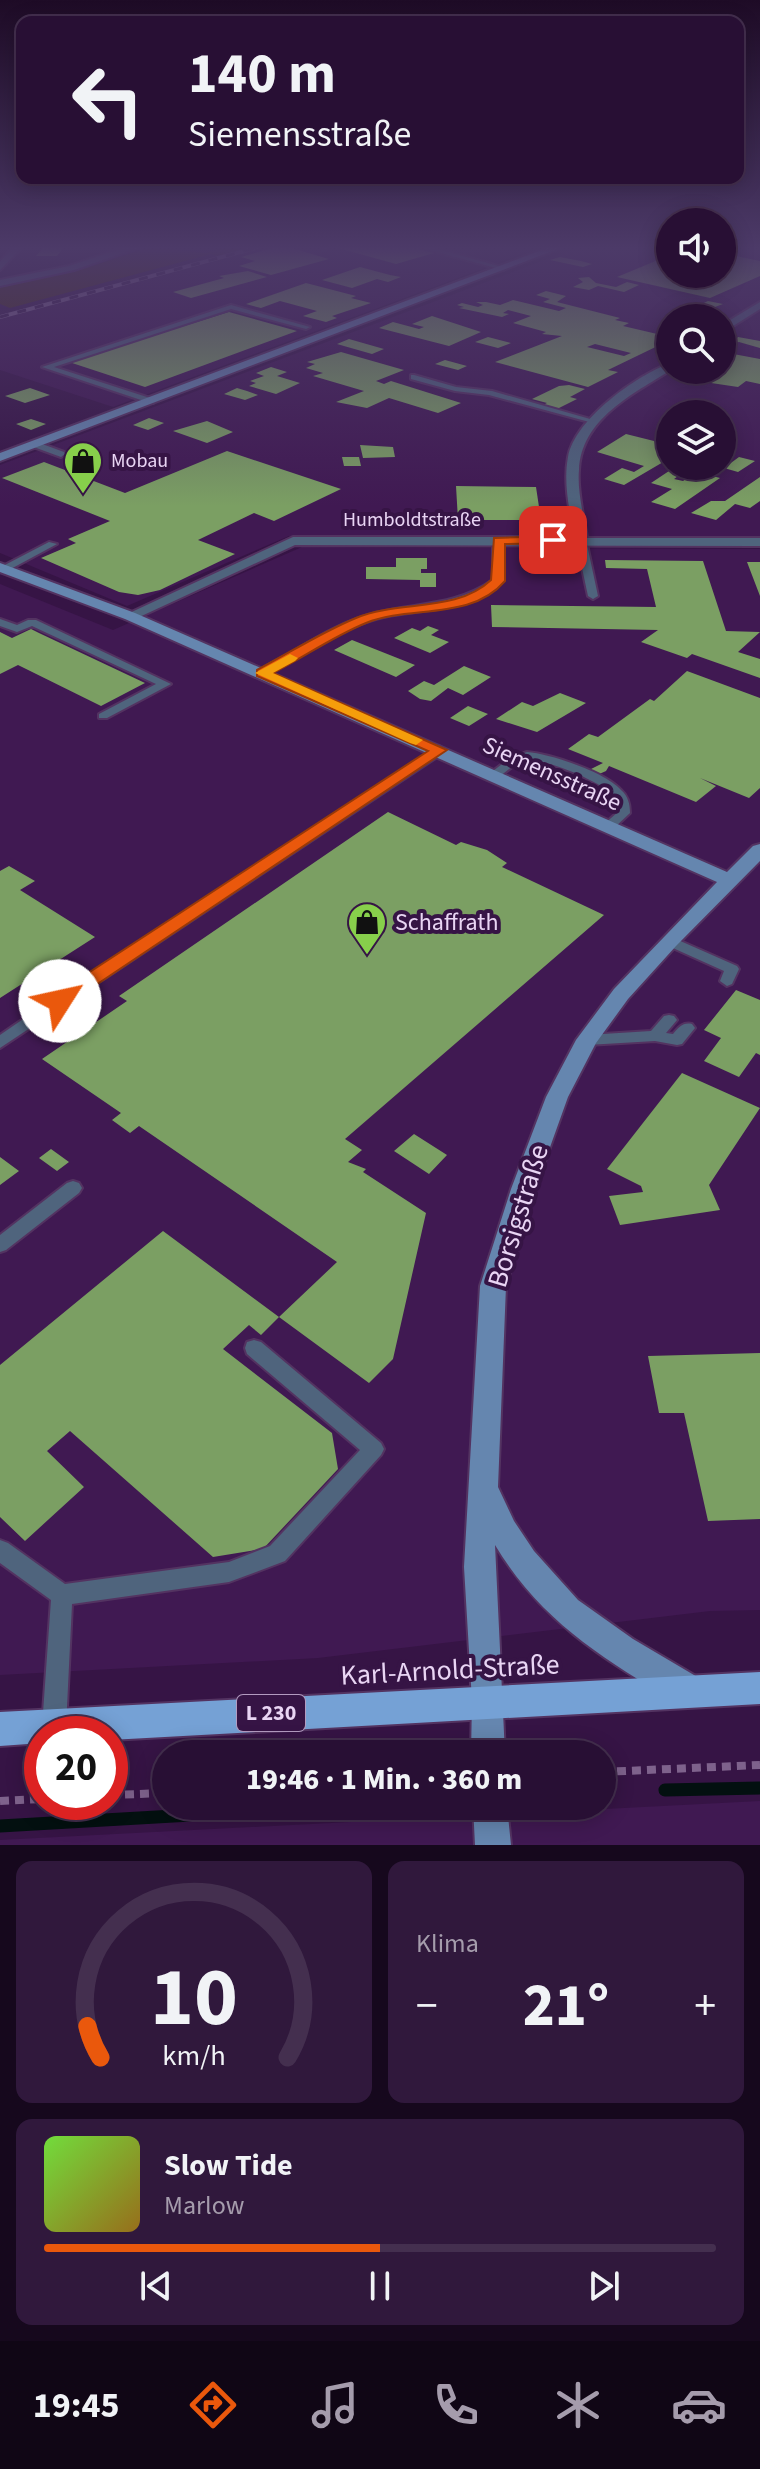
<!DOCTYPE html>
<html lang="de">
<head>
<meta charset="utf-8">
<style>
	body { margin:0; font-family:"Source Sans 3",sans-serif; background:#30183c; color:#f1f3f6; height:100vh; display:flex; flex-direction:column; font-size:30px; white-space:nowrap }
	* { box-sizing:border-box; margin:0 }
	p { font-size:26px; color:#a59cac }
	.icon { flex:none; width:44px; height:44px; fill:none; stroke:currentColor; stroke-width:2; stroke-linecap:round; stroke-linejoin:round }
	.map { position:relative; height:1845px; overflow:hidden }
	.details { display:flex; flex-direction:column; gap:16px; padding:16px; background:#16081d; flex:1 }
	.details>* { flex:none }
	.hud { position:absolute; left:16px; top:16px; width:728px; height:168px; border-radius:16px; box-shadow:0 4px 20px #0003,0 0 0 2px #442f4f; background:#280f34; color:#f1f3f6; overflow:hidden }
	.buttons { position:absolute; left:656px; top:208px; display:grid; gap:16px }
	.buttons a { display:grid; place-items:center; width:80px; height:80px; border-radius:50%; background:#280f34; box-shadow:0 4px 20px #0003,0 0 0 2px #442f4f; font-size:40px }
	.speed { position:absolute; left:24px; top:1716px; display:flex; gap:16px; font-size:40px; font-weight:700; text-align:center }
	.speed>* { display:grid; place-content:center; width:104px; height:104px; border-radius:50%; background:#280f34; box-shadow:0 4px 20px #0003,0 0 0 2px #442f4f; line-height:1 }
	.speed .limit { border:12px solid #d22; background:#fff; color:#111 }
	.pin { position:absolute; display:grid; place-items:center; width:68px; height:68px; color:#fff; margin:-34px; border-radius:16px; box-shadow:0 4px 12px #0006 }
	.me { position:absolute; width:88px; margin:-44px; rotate:55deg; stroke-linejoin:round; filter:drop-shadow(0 0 6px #0008) }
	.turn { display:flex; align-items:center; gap:28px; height:168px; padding:0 40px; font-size:36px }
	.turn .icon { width:104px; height:104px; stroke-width:2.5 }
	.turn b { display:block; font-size:56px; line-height:68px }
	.big { font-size:60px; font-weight:800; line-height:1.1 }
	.details .card { flex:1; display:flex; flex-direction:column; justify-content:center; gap:12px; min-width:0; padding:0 28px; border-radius:16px; background:#30183c }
	.details .dial { align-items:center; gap:0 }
	.dial svg { height:208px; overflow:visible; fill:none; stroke:#442f4f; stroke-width:7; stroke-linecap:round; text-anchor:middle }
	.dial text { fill:#f1f3f6; stroke:none }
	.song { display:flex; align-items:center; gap:24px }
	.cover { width:96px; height:96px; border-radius:12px; background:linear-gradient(135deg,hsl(100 70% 55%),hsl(40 70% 35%)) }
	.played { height:8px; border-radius:4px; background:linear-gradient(90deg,#ea580c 50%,#442f4f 50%) }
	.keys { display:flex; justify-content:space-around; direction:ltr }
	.heat { display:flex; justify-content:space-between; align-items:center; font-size:44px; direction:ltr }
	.details .tiles { flex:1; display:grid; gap:16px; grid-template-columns:1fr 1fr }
	.card:last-child { grid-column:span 2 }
	.trip { position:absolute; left:152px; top:1740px; width:464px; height:80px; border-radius:40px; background:#280f34; box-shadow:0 4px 20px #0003,0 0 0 2px #442f4f; font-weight:800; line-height:80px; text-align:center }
	.tab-bar { display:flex; height:128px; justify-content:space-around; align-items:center; background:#100615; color:#a59cac }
	.tab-bar .icon { width:56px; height:56px }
	.tab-bar .active { color:#ea580c }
	.tab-bar b { font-size:36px; color:#f1f3f6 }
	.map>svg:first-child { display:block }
</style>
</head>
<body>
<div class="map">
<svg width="760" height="1845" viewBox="0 0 760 1845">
	<rect width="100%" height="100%" fill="#361445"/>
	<path fill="#401952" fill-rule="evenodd" d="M251,247H268L266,249L541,247L113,407L0,370V319L225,259L218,256Z
		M579,247H670V274H722V247H760V537L289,536L127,606L0,553V465ZM670,318H722V370H670ZM670,414H722V466H670Z
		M302,547L760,549V1610L710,1611L318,1658L0,1675V584L113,630Z
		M760,1801V1845H0V1840Z"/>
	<path fill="#452e0c" d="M150,247L205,253L226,247H251L217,256L211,254L10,308L0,304V287L80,270Z"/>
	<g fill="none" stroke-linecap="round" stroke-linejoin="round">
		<path stroke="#031010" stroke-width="13" d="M665,1790L760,1788
			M0,1826L349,1806"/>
	</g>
	<path fill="#7b9f63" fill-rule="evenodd" d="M44,247H64L57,256H36Z
		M276,247H288L329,259L271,275L239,266L255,261L241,257Z
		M414,247L434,253L396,264L338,248Z
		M722,253L760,261V276L710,298L617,277L670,255V274H722Z
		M560,257L581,261L592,264L583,267L550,260Z
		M360,267L390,275L401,277L388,282L377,279L352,288L322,280Z
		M248,271L267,277L191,298L173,292L224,278L219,276Z
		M589,277L596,283L616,287L627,282L639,285L624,292L598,286L589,290L573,287L583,282L578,278Z
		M306,283L356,296L351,298L371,303L332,316L337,318L326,322L303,316L317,311L280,301L261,308L246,304Z
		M546,291L566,296L557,302L620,318L615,320L629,323L623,326L670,337V340L608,370L618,372L588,387L495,362L562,336L542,334L546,332L513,323L531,316L508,310L503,313L509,314L502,317L459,308L464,307L457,305L462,303L478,307L483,305L476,302H486L500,305L513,300L559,311L566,308L543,302L550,299L536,295ZM595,344L631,353L624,356L587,347Z
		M708,301L723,304L715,307L708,306L686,316L670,312L682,305L697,306Z
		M229,312L297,331L145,387L69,362Z
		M432,316L481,332L449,346L379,328L393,322L419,329L424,327L412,324Z
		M488,337L511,343L498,348L475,342Z
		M738,337L760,341V348L739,342L730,344Z
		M349,339L384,349L372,354L337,344Z
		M341,352L404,370L376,381L384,384L391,381L461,403L438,413L389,398L367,408L336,402L364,391L313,376L323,373L306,368L315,364L307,362Z
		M728,353L760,359V384L746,381L738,387L691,380L705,370H722V357Z
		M445,360L467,366L458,370L435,364Z
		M271,367L287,372L277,376L300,383L276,394L249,386L256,383L250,381L264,376L256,373Z
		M569,385L585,389L570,397L577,399L555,410L541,406L547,403L532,399L559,386Z
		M30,388L50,395L25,403L5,396Z
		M237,388L247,391L258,395L245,400L224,394Z
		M149,418L164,423L148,430L133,425Z
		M31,419L46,424L31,430L16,424Z
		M207,421L233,432L207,443L173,431Z
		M626,434L670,445V458L624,485L604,479L622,468L634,472L644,466L597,452Z
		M360,445L393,447L395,457L363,458Z
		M227,451L341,489L274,521L254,513L198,540L235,554L160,590L138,595L119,592L41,558L76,543L68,539L110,521L2,478L44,462L125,493Z
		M342,457H359L361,466H344Z
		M739,457L755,461L738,472L724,468Z
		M669,471L681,474L674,479L683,481L697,472L720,478L675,509L651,502L672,489L651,483Z
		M760,477V501L750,508L735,504L716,520L691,513L711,501H725Z
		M456,486L536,487L541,520H458Z
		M396,558H427V569H421V573H436V587H420V580L366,579V567H396Z
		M605,560L703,561L726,631L760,632L738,652L760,659V678L692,654L687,658L641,642L658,630L492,627L491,605L656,607L647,569L606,568Z
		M747,562H760V596Z
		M428,626L439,630L431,635L449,642L430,653L394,638L412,628L420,631Z
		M31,629L39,633L145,683L101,706L18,665L0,674V632L12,638Z
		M352,640L415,665L396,677L334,650Z
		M464,666L491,677L463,695L448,688L431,701L420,699L408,691L424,681L434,685Z
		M687,671L760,698V788L749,798L700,778L716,786L696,802L609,766L606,771L597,775L589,770L603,763L568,749L589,734L598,737L650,699L654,701Z
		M560,693L586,703L537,732L496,719L522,702L533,706Z
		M468,706L488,714L469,726L450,718Z
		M388,812L456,845L461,842L487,850L507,863L502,867L604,915L345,1139L362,1150L348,1162L366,1169L363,1172L426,1213L393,1359L369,1383L279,1317L261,1335L249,1325L223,1349L332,1433L338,1469L263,1549L213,1557L70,1431L47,1451L84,1487L25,1541L0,1517V1365L163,1231L279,1317L337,1262L139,1126L130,1133L112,1120L121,1113L42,1059L127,1001L119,996Z
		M9,866L35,881L20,890L95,937L0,998V871Z
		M736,990L760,1000V1055L756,1053L739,1077L704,1061L721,1038L704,1030Z
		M682,1073L760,1108L709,1185L720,1210L620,1225L609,1196L643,1192L641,1186L607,1169Z
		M414,1134L447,1155L429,1174L394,1151Z
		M51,1149L69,1162L57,1171L39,1158Z
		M0,1157L19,1171L0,1185Z
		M760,1353V1519L708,1521L684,1413H659L648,1356Z"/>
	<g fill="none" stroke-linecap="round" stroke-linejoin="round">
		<g stroke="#533361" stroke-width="4">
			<path id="lane" d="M321,247H327V249L322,250Z
				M419,247H430L506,268L503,270Z
				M231,305L310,327L306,329L231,309L54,367L153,399V403H150L42,367Z
				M414,375L456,387L492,391L597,421L593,423L489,395L455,391L411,379V375Z
				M34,441L64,452L65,454L61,457L31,446L30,444Z
				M498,537L503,540V581C466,618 409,605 364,623C329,636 298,658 266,675H258L256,673C266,665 278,660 289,654C317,637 347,619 380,612C420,603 458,605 493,580V540Z
				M581,537L586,540L598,596L593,599L588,596L576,540Z
				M49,542L57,544L7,571L0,570L1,567Z
				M0,619L17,625L28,620H36L171,684L107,718H99V714L156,684L32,626L17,632L0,626Z
				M439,746L445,750L443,753L0,1048V1035L74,984Z
				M527,752C551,754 605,772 621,790C628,796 630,804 630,813L614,828H604L603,825L618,812C617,805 616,799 612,794C601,782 542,757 526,760C516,762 507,771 499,777L495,778L489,774L510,758Z
				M669,936L737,966L739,969L732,984L727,986L720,981L724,971L664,944L662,941Z
				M669,1015L674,1016L677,1020L666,1033L673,1034C679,1027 683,1022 692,1024L695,1028L682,1044L677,1045L655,1041L587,1045L582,1044L579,1040L582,1036L587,1035L651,1031L664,1016Z
				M73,1181L79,1183L82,1188L79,1193L6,1250L0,1252V1235L67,1183Z
				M254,1340L261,1342L381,1443L384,1449L381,1455L285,1561L229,1582L72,1604L66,1727L63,1734H45L42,1727L51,1600L0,1563V1540L8,1543L65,1584L229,1562L270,1546L360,1450L247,1354L245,1348L247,1342Z"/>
		</g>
		<g stroke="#533361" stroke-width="4">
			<path id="street" d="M13,247H22L0,270V262Z
				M126,247H140L74,270L0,286V280L69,266Z
				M760,302V309L722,333V325Z
				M670,363L671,370C633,394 581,419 579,470C577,492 584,516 587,538H760V546L295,545L135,619H125L123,616L293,537H574C570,511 563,484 568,457C575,419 636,376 670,363Z"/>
		</g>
		<g stroke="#533361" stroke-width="4">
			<path id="secondary" d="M550,247H563L0,461V453Z
				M0,563L135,613L727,872L753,846L760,844V861L676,946L628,999L596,1043L568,1097L535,1189L506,1286L498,1487L514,1521L534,1551L578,1600L633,1639L699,1678L703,1690L699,1702L687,1706L675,1702C601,1657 541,1621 495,1545L505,1754H471L472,1701L464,1567L480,1286L511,1189L546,1097L576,1040L614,989L717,882L125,619L0,572Z
				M473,1806H507L511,1845H475Z"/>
		</g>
		<g stroke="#533361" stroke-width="4">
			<path id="primary" d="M760,1672V1704L110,1740V1734H42V1743L0,1746V1712Z"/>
		</g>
		<path stroke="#7e628c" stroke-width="8" stroke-dasharray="9 6" stroke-linecap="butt" d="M602,1772L760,1765
			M110,1795L166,1793
			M0,1801L42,1799"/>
		<use href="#lane" fill="#4f647d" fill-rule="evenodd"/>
		<use href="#street" fill="#4f647d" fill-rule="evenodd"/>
		<use href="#secondary" fill="#6586af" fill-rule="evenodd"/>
		<use href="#primary" fill="#75a1d5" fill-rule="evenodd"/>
		<g stroke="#8a6e97" stroke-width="4">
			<path id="rail" d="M0,317L259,247"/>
		</g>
		<use href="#rail" stroke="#361445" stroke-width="3" stroke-dasharray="9" stroke-linecap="butt"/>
	</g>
	<linearGradient id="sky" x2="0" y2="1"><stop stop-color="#1e0b26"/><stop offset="0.49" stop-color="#4c3a68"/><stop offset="1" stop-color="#4c3a68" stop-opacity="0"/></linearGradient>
	<rect width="760" height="506" fill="url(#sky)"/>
	<path fill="#ea580c" stroke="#983908" stroke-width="2" d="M553,536L558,538V543L505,544V581C471,621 410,605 366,623C334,636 304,657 273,673L447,750L66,1005H53L50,1001L53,996L428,751L257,676V670C289,653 322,632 356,618C399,600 456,613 491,580L494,538Z"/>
	<path fill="#f59e0b" d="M290,654L298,658L295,661L273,673L423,740L416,745L410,743L255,673Z"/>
	<defs>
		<g id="shop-pin" transform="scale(2)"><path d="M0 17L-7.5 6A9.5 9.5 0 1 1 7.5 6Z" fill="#87cf4b" stroke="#361445"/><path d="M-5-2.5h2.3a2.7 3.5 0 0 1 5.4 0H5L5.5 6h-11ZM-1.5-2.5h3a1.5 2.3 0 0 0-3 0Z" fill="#111"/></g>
	</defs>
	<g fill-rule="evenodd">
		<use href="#shop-pin" x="83" y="461"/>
		<use href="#shop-pin" x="367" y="922"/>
	</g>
	<g text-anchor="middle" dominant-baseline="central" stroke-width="8" stroke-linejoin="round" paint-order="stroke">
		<g font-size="20" fill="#e9d5f4" stroke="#361445" text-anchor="start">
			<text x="111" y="461">Mobau</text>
		</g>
		<g font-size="20" fill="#e9d5f4" stroke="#361445">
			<text x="412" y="520">Humboldtstraße</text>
		</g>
		<rect fill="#361445" stroke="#b39bc0" stroke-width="2" x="237" y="1695" width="68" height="36" rx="6"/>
		<g font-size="22" font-weight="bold" fill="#e9d5f4">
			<text x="271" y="1713">L 230</text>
		</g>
		<g font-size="24" fill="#e9d5f4" stroke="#361445">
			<text transform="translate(552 774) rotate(24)">Siemensstraße</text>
		</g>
		<g font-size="24" fill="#e9d5f4" stroke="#361445" text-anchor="start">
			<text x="395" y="922">Schaffrath</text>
		</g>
		<g font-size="28" fill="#e9d5f4" stroke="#361445">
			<text transform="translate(518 1216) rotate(-73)">Borsigstraße</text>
			<text transform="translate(450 1670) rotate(-3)">Karl-Arnold-Straße</text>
		</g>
	</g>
</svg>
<div class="buttons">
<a><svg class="icon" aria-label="sound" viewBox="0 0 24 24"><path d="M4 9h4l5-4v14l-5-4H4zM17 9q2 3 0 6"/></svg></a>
<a><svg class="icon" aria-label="search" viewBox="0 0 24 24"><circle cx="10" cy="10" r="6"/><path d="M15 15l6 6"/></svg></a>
<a><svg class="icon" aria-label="layers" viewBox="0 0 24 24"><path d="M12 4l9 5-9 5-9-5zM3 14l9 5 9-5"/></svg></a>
</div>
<div class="speed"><div class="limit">20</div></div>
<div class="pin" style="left:553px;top:540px;background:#d93025"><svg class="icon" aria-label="arrive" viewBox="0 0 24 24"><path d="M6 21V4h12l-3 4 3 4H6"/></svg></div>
<svg class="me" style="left:60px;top:1001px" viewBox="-20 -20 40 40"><circle r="19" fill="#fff"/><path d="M0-13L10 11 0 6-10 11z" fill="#ea580c"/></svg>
<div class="trip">19:46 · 1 Min. · 360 m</div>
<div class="hud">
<div class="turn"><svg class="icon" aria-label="left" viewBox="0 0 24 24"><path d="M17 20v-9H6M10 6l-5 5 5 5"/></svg><div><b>140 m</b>Siemensstraße</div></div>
</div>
</div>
<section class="details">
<div class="tiles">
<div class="card dial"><svg viewBox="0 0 100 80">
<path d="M14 69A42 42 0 1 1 86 69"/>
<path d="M14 69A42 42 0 0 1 9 57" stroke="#ea580c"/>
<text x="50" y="56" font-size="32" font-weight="700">10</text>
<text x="50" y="72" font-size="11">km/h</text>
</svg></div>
<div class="card"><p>Klima</p>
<div class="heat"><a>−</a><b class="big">21°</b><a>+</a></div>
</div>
<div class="card">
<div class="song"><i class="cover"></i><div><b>Slow Tide</b><p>Marlow</p></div></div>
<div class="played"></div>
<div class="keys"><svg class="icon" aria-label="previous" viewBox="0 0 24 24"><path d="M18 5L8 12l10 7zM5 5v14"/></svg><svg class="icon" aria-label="pause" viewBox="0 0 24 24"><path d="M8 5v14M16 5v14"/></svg><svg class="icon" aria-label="next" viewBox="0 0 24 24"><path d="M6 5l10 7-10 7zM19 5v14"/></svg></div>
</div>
</div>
</section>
<nav class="tab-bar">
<b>19:45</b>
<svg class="icon active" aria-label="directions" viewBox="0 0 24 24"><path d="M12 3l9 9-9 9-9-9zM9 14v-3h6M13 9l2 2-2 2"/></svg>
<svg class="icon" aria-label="music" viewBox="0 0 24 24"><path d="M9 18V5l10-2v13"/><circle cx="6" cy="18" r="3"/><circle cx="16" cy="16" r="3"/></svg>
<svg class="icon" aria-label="phone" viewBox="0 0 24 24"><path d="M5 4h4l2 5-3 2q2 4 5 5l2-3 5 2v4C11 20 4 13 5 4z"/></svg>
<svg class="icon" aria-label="climate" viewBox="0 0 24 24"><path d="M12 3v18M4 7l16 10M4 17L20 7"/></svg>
<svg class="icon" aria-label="car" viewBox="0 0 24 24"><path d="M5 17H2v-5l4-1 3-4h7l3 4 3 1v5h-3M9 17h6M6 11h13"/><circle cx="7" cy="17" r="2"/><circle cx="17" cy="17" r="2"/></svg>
</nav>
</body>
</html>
